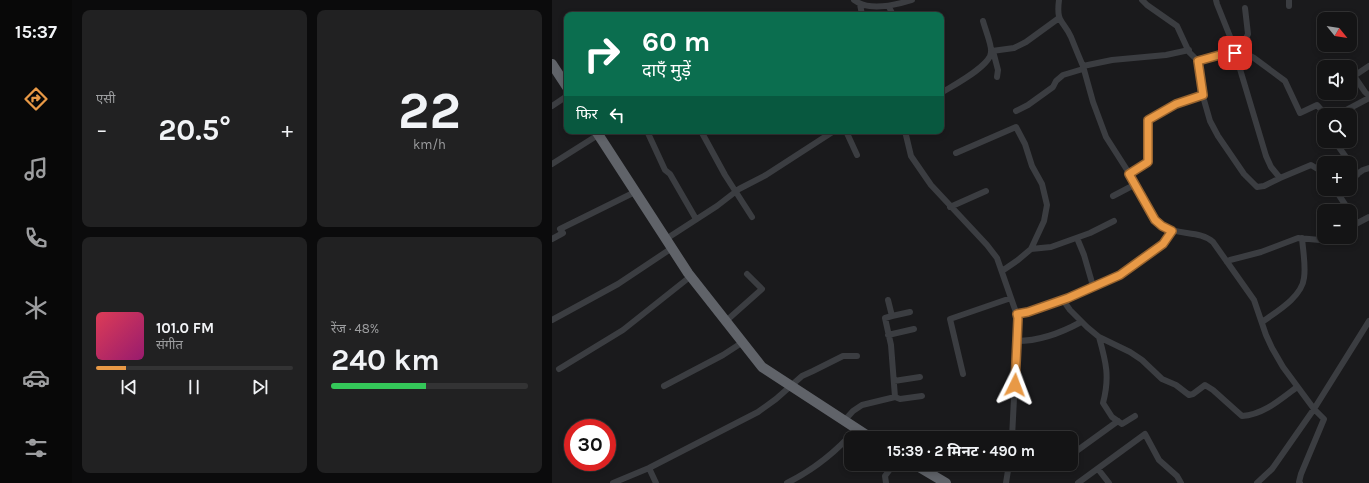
<!DOCTYPE html>
<html lang="hi">
<head>
<meta charset="utf-8">
<style>
	body { margin:0; font-family:Karla,"Noto Sans Devanagari",sans-serif; background:#212122; color:#f1f3f6; height:100vh; display:flex; flex-direction:column; font-size:15px; white-space:nowrap }
	* { box-sizing:border-box; margin:0 }
	p { font-size:13px; color:#9d9ea0 }
	.icon { flex:none; width:22px; height:22px; fill:none; stroke:currentColor; stroke-width:2; stroke-linecap:round; stroke-linejoin:round }
	.map { position:relative; flex:1; overflow:hidden }
	.side { display:flex; flex-direction:column; gap:10px; padding:10px; background:#0b0b0c; width:480px }
	.side>* { flex:none }
	.top-card { position:absolute; left:12px; top:12px; width:380px; height:122px; border-radius:8px; box-shadow:0 2px 6px #0003,0 0 0 1px #333334; background:#0b6e4f; color:#fff; overflow:hidden }
	.needle { width:26px; rotate:120deg }
	.controls { position:absolute; left:765px; top:12px; display:grid; gap:8px }
	.controls a { display:grid; place-items:center; width:40px; height:40px; border-radius:8px; background:#141415; box-shadow:0 2px 6px #0003,0 0 0 1px #333334; font-size:20px }
	.speed { position:absolute; left:12px; top:419px; display:flex; gap:8px; font-size:20px; font-weight:700; text-align:center }
	.speed>* { display:grid; place-content:center; width:52px; height:52px; border-radius:50%; background:#141415; box-shadow:0 2px 6px #0003,0 0 0 1px #333334; line-height:1 }
	.speed .limit { border:6px solid #d22; background:#fff; color:#111 }
	.pin { position:absolute; display:grid; place-items:center; width:34px; height:34px; color:#fff; margin:-17px; border-radius:8px; box-shadow:0 2px 6px #0006 }
	.me { position:absolute; width:44px; margin:-22px; rotate:3deg; stroke-linejoin:round; filter:drop-shadow(0 0 3px #0008) }
	.turn { display:flex; align-items:center; gap:14px; height:84px; padding:0 12px; font-size:18px }
	.turn .icon { width:52px; height:52px; stroke-width:2.5 }
	.turn b { display:block; font-size:28px; line-height:34px }
	.then { display:flex; align-items:center; height:38px; padding:0 12px; background:#0003; gap:8px; font-size:15px }
	.big { font-size:30px; font-weight:700; line-height:1.1 }
	.side .card { flex:1; display:flex; flex-direction:column; justify-content:center; gap:6px; min-width:0; padding:0 14px; border-radius:8px; background:#212122 }
	.side .dial { align-items:center; gap:0 }
	.dial b { font-size:52px; line-height:1 }
	.song { display:flex; align-items:center; gap:12px }
	.cover { width:48px; height:48px; border-radius:6px; background:linear-gradient(135deg,hsl(350 70% 55%),hsl(320 70% 35%)) }
	.played { height:4px; border-radius:2px; background:linear-gradient(90deg,#e89946 15%,#333334 15%) }
	.keys { display:flex; justify-content:space-around; direction:ltr }
	.heat { display:flex; justify-content:space-between; align-items:center; font-size:22px; direction:ltr }
	.charge { height:6px; border-radius:3px; background:linear-gradient(90deg,#34c759 48%,#333334 0) }
	.side .tiles { flex:1; display:grid; gap:10px; grid-template-columns:repeat(2,1fr) }
	.trip { position:absolute; left:292px; top:431px; width:234px; height:40px; border-radius:8px; background:#141415; box-shadow:0 2px 6px #0003,0 0 0 1px #333334; font-weight:700; line-height:40px; text-align:center }
	main { display:flex; flex:1; min-height:0 }
	.tab-bar { display:flex; flex-direction:column; width:72px; justify-content:space-around; align-items:center; background:#080808; color:#9d9ea0 }
	.tab-bar .icon { width:28px; height:28px }
	.tab-bar .on { color:#e89946 }
	.tab-bar b { font-size:18px; color:#f1f3f6 }
	.map>svg:first-child { display:block }
</style>
</head>
<body>
<main>
<nav class="tab-bar">
<b>15:37</b>
<svg class="icon on" aria-label="directions" viewBox="0 0 24 24"><path d="M12 3l9 9-9 9-9-9zM9 14v-3h6M13 9l2 2-2 2"/></svg>
<svg class="icon" aria-label="music" viewBox="0 0 24 24"><path d="M9 18V5l10-2v13"/><circle cx="6" cy="18" r="3"/><circle cx="16" cy="16" r="3"/></svg>
<svg class="icon" aria-label="phone" viewBox="0 0 24 24"><path d="M5 4h4l2 5-3 2q2 4 5 5l2-3 5 2v4C11 20 4 13 5 4z"/></svg>
<svg class="icon" aria-label="climate" viewBox="0 0 24 24"><path d="M12 3v18M4 7l16 10M4 17L20 7"/></svg>
<svg class="icon" aria-label="car" viewBox="0 0 24 24"><path d="M5 17H2v-5l4-1 3-4h7l3 4 3 1v5h-3M9 17h6M6 11h13"/><circle cx="7" cy="17" r="2"/><circle cx="17" cy="17" r="2"/></svg>
<svg class="icon" aria-label="filters" viewBox="0 0 24 24"><path d="M4 7h16M4 17h16"/><circle cx="9" cy="7" r="2"/><circle cx="15" cy="17" r="2"/></svg>
</nav>
<section class="side">
<div class="tiles">
<div class="card"><p>एसी</p>
<div class="heat"><a>−</a><b class="big">20.5°</b><a>+</a></div>
</div>
<div class="card dial"><b>22</b><p>km/h</p></div>
<div class="card">
<div class="song"><i class="cover"></i><div><b>101.0 FM</b><p>संगीत</p></div></div>
<div class="played"></div>
<div class="keys"><svg class="icon" aria-label="previous" viewBox="0 0 24 24"><path d="M18 5L8 12l10 7zM5 5v14"/></svg><svg class="icon" aria-label="pause" viewBox="0 0 24 24"><path d="M8 5v14M16 5v14"/></svg><svg class="icon" aria-label="next" viewBox="0 0 24 24"><path d="M6 5l10 7-10 7zM19 5v14"/></svg></div>
</div>
<div class="card"><p>रेंज · 48%</p><b class="big">240 km</b><div class="charge"></div></div>
</div>
</section>
<div class="map">
<svg width="817" height="483" viewBox="0 0 817 483">
	<rect width="100%" height="100%" fill="#1a1a1c"/>
	<g fill="none" stroke-linecap="round" stroke-linejoin="round">
		<path stroke="#3b3d41" stroke-width="6" d="M302,0C317,12 344,5 360,0
			M507,0C504,23 511,20 519,37C523,47 527,57 531,66L560,60L614,55L637,50
			M590,0L595,5L625,26L637,52L646,61L652,100L658,121L666,136L692,174L705,187L712,186L728,178
			M664,0L665,4L679,39L714,156L719,167L728,178L759,165L769,171L772,175
			M308,4L310,15
			M737,6V0
			M337,7L341,15
			M687,50L702,58L733,81L748,113L765,105L774,115
			M440,51L462,48L474,42L507,18
			M441,51L446,70L445,77
			M646,61L671,54L683,53L690,47L696,34L693,8
			M531,66L541,102L554,137L577,173
			M817,66L802,76L813,92L817,96
			M389,93C400,86 439,66 439,52C440,45 433,29 431,21
			M0,106L15,96
			M464,111L476,105L501,87L504,81L511,75L531,69
			M785,115L817,98
			M95,131L113,170L118,174L144,219
			M149,131L173,175L200,217
			M294,131L305,155
			M353,131L359,156L379,185L435,245L445,258L466,318L460,438
			M786,141L784,143L803,170L805,175
			M404,153L464,127L473,144L480,166L490,184L495,205L492,221L479,249L466,260L450,271
			M0,164L46,135
			M798,179L811,170L817,168
			M582,185C589,196 600,220 610,226C626,236 648,230 661,242L702,300L714,335L720,348L731,367L762,409L772,419L749,474L747,482L748,483
			M783,189L805,223
			M561,196L582,185L577,173L596,163L597,159L596,120L624,105L651,95
			M398,207L434,191
			M798,227L817,217
			M525,238L532,255L541,286
			M0,239L11,233L8,229L83,192
			M114,239L165,206L187,189L214,175L282,131
			M479,249L499,247L538,233L562,221
			M675,262L678,260L709,252L746,238L768,240L776,237
			M511,300L518,310L535,327L547,337L578,352L590,360L610,379L624,385L637,395L641,394L653,385L661,390L690,416C711,415 729,399 745,387
			M465,314L476,312L516,298L568,275L611,243L620,231
			M340,316L358,312
			M0,320L66,284L120,248
			M174,321L210,289L195,274
			M710,322C724,312 750,297 752,278C754,266 751,251 750,238
			M336,335L362,329
			M547,337C554,362 558,377 551,403L560,417L570,424L583,416
			M465,341C488,341 509,333 529,322
			M7,369L71,330L139,276
			M411,374L398,319L459,298
			M342,381L368,377
			M112,386L171,355L191,342
			M343,397L348,399L370,396
			M292,421L301,411L310,405L343,397L339,345L333,318L340,316L336,300
			M519,455L566,421
			M97,468L104,483
			M546,469L557,483
			M61,483L97,468L206,412L224,399L250,376L261,371L291,356H305
			M235,483C261,470 285,451 304,429
			M334,483L333,476L342,464
			M454,483L457,464
			M526,483L593,434L607,460L625,476L629,483
			M705,483L720,469L762,409L817,321"/>
		<path stroke="#606369" stroke-width="10" d="M0,64L15,87
			M44,131L136,273L210,367L319,438
			M362,464L394,483"/>
	</g>
	<g fill="none" stroke-linecap="round" stroke-linejoin="round">
		<g stroke="#97632e" stroke-width="10">
			<path id="route" d="M463,385L466,318L465,314L476,312L516,298L568,275L611,244L620,231L610,226L603,220L577,174L596,162V120L624,104L651,95L646,61L671,54L683,53"/>
		</g>
		<use href="#route" stroke="#e89946" stroke-width="7"/>
	</g>
</svg>
<div class="controls">
<a><svg class="needle" viewBox="-14 -14 28 28"><path d="M0-13l5 13h-10z" fill="#e53935"/><path d="M0 13l5-13h-10z" fill="#9d9ea0"/></svg></a>
<a><svg class="icon" aria-label="sound" viewBox="0 0 24 24"><path d="M4 9h4l5-4v14l-5-4H4zM17 9q2 3 0 6"/></svg></a>
<a><svg class="icon" aria-label="search" viewBox="0 0 24 24"><circle cx="10" cy="10" r="6"/><path d="M15 15l6 6"/></svg></a>
<a>+</a>
<a>−</a>
</div>
<div class="speed"><div class="limit">30</div></div>
<div class="pin" style="left:683px;top:53px;background:#d93025"><svg class="icon" aria-label="arrive" viewBox="0 0 24 24"><path d="M6 21V4h12l-3 4 3 4H6"/></svg></div>
<svg class="me" style="left:463px;top:385px" viewBox="-20 -20 40 40"><path d="M0-17L14 15 0 8-14 15z" fill="#e89946" stroke="#fff" stroke-width="4"/></svg>
<div class="trip">15:39 · 2 मिनट · 490 m</div>
<div class="top-card">
<div class="turn"><svg class="icon" aria-label="right" viewBox="0 0 24 24"><path d="M7 20v-9h11M14 6l5 5-5 5"/></svg><div><b>60 m</b>दाएँ मुड़ें</div></div>
<div class="then">फिर<svg class="icon" aria-label="left" viewBox="0 0 24 24"><path d="M17 20v-9H6M10 6l-5 5 5 5"/></svg></div>
</div>
</div>
</main>
</body>
</html>
